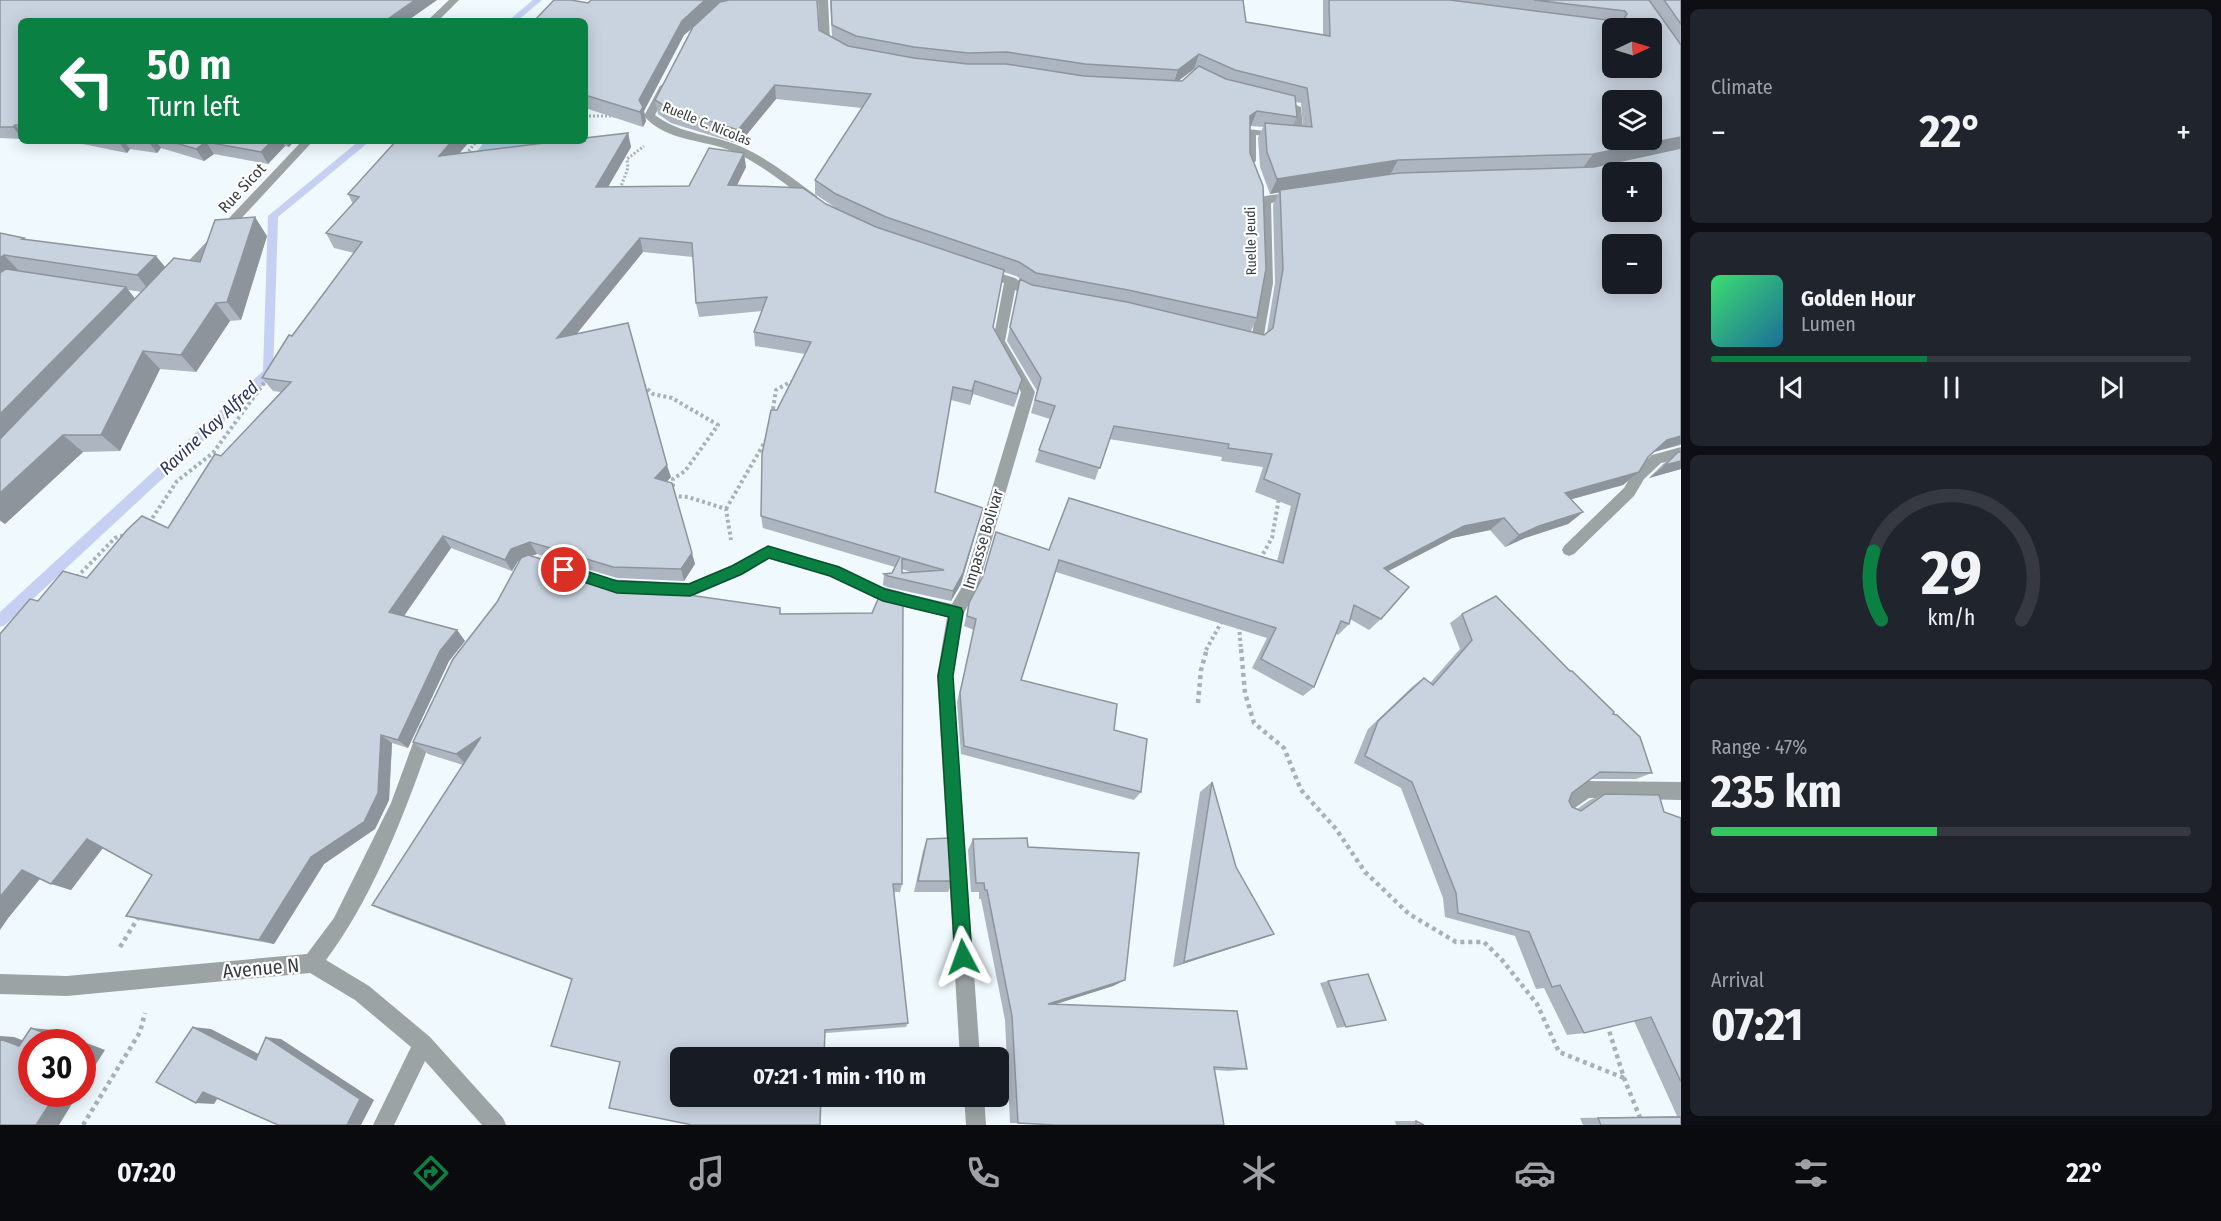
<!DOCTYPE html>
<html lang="en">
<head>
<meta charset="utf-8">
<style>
	body { margin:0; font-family:"Fira Sans Condensed",sans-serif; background:#20242c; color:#f1f3f6; height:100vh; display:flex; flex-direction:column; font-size:22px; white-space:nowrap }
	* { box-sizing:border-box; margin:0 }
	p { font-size:20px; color:#9ea1a6 }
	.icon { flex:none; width:33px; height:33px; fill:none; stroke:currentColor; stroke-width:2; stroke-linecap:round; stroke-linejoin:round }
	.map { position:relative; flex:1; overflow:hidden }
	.details { display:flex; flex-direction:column; gap:9px; padding:9px; background:#0d0f14; width:540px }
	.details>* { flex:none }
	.banner { position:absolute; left:18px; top:18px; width:570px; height:126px; border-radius:9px; box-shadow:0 3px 15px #0003; background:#0b8043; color:#fff; overflow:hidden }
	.needle { width:39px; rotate:86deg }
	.tools { position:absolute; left:1602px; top:18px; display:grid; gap:12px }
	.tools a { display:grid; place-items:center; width:60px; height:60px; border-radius:9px; background:#171b24; box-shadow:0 3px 15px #0003; font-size:30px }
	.speed { position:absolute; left:18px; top:1029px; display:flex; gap:12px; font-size:30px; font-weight:700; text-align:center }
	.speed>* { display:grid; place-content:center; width:78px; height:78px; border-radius:50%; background:#171b24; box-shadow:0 3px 15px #0003; line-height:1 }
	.speed .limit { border:9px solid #d22; background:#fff; color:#111 }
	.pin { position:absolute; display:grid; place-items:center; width:51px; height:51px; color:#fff; margin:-26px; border:3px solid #fff; border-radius:50%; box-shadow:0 2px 6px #0007 }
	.me { position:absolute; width:66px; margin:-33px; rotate:356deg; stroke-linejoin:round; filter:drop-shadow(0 0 4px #0008) }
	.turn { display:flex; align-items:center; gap:21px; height:126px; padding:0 30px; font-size:27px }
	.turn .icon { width:78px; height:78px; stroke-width:2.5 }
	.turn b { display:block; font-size:42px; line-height:51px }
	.big { font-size:45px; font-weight:700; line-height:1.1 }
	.details .widget { flex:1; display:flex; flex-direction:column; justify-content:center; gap:9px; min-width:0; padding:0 21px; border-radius:9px; background:#20242c }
	.details .dial { align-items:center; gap:0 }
	.dial svg { height:156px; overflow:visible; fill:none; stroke:#363941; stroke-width:7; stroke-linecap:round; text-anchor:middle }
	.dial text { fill:#f1f3f6; stroke:none }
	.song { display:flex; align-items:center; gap:18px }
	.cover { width:72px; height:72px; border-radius:9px; background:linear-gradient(135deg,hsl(140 70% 55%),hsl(200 70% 35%)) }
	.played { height:6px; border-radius:3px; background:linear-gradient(90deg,#0b8043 45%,#363941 45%) }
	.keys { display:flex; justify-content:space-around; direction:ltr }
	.heat { display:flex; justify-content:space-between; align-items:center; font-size:33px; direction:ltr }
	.charge { height:9px; border-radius:4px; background:linear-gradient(90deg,#34c759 47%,#363941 0) }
	.trip { position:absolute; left:670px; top:1047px; width:339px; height:60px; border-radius:9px; background:#171b24; box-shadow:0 3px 15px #0003; font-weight:700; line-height:60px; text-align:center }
	.tab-bar { display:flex; height:96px; justify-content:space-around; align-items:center; background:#090b0e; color:#9ea1a6 }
	.tab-bar .icon { width:42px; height:42px }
	.tab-bar .active { color:#0b8043 }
	.tab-bar b { font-size:27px; color:#f1f3f6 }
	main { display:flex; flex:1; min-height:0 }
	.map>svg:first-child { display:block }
</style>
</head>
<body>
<main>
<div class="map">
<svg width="1681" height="1125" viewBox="0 0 1681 1125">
	<rect width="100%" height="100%" fill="#eff9fe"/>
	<path fill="#acd0e4" d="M485,141H559L514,182L461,171Z"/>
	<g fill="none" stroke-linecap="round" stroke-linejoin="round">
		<path fill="#c6d0f3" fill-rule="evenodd" d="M533,0H542L517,21H508Z
			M359,141H370L278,217L273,376L5,625L0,627V612L263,371L268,216Z"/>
		<path stroke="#a8b1b5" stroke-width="3" stroke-dasharray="2 2" stroke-linecap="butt" d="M585,116H615
			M466,154L477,141
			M620,189L628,168L627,159L644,146"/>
		<path stroke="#a8b1b5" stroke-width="4" stroke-dasharray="3 3" stroke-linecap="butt" d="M643,385L653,394L672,398L718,425L685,471L673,479V496L688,497L726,509L731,540
			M772,415L776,390L790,382H795
			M726,509L766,440
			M149,523L177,481L213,453L267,379
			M1260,559L1272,538L1279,498
			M77,577L115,538L125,535
			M1239,626L1241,650
			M1206,650L1222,621"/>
		<path stroke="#a8b1b5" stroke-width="4.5" stroke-dasharray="4 4" stroke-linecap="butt" d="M1241,649L1245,693L1254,723L1284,748L1301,790L1336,829L1365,872L1409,914L1456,942H1484L1502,960L1537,1004L1559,1052L1624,1078
			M1198,703L1201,670L1207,649
			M120,947L140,915
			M1607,1024L1624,1078L1643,1125
			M83,1125L140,1032L145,1013"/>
		<path fill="#9ba3a4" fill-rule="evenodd" d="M449,0H459L438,21H427Z
			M818,0H828L830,41L836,48L835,50H827L820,42Z
			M665,83L670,86L655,115C681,135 713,134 742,147C769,159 793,179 817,196V202H809C785,184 761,164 734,152C705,139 666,142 644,116L660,86Z
			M1286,101L1301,107L1304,138L1299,141L1256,135V161L1254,163H1246L1247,129L1293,134L1291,109L1281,104Z
			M302,141H313L187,277H179V271Z
			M1295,192L1301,196L1299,199L1271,203L1273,283L1263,341L1257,346L1241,341L1240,338L1241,335H1252L1261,283L1259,200L1265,196Z
			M983,268L1015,278L1040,294L1034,298L1025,296L1015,290L1005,341L1035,392L978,587L964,613L953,676L980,1058H960L937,676L947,617L883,602L830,576L769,559L742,575L690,597L650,596L645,594L642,589L645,584L650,582L689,583L732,565L768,546L839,566L886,589L952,604L963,585L1021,392L993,341L1004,283L979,275V269Z
			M1681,447V459L1661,463L1644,479L1634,496L1574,554L1569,556L1564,554L1562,550L1564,546L1624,488L1634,471L1652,455Z
			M426,722L432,724L434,730C407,807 375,895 326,960L369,986L430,1037L503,1118L506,1125H482L425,1061L394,1125H373L411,1047L355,1000L310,973L67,996L0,994V974L67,976L307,954L334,918L391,803L420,724Z
			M1586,781L1681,782V800L1589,798L1565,815L1559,812L1556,806L1559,800Z
			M964,1096H984L986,1125H966Z"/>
	</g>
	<path fill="#adb5c0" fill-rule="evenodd" d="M0,0H437L407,21H21V139L0,138Z
		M830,0H1243L1246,22L1323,35V0H1681V445L1653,452L1648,457L1639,472L1623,485L1571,499L1583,512L1568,524L1525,538L1505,547L1490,530L1452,538L1388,571L1381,619L1369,630L1350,619L1349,624L1338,635L1336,634L1314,687L1303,696L1252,668L1267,638L1056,572L1021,680L1114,730L1141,792L1134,800L961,754L957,702L974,630L964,626L969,603L1049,550L1277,561L1291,506L1255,492L1263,467L1221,461L1222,457L1109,439L1095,480L1035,462L1050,419L1031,413L1037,391L1007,341L1020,279L1026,282L1016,276L1004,272L993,327L1019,392L1014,407L973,394L970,405L951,400L935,492L983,508L961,584L951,601L887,587L883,585L884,574L892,573L895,567L763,528L761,516L777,410L805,354L755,346L754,332L762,311L699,317L696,303L693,257L643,252L576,334L671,477L667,481L695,564L684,581L617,578L537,554L531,556L609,580L667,583L671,593L781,614L902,884L900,892H894L908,1023L906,1027L826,1033L620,1062L572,980L389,913L372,905L463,765L428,754L413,742L497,602L520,560L518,561L512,571L451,548L404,616L457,630L465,641L449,661L408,748L392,743L389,800L375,829L324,864L274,944L144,921L126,916L152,875L103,848L71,890L40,879L9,917L38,601L87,578L168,528L221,456L281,392L273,391L262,378L292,336L354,253L334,248L326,233L353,204L348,194L396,141H470L459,153L628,133L631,147L608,187L689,186L746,167L737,185L826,204L836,208L815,194V180L862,108L776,99L739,144L671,123L658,114L655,100L692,29L684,35L644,111L646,121L643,127L585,108V21L588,3L819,30L832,37ZM1194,69L1195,70L1182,81L1179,80ZM1296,102L1301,103L1303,126L1293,125L1297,117ZM1251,126L1263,127L1258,138L1260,167L1270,194L1279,192L1273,205L1275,283L1267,332L1264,335L1251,331L1257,318L1250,153V127ZM902,569L910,572L902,573Z
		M68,141H294L289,147L285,146L268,164L214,154L204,161L161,148L157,153L130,149L127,153Z
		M0,233L26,240L165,268L200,262L267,236L241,320L230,321L196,372L160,369L120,451L83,452L5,524L0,521ZM128,290L142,292L135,299Z
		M1678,452H1681V469L1649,478L1662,465Z
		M1462,614L1570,671L1613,714L1652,773L1636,779H1590L1572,793L1569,801L1572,807L1577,809L1590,800L1605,794L1664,812L1681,818V1125H1583L1580,1118L1677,1116L1634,1021L1584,1033L1567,1035L1544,988L1536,989L1515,936L1445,917L1443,898L1401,788L1354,763L1368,729L1413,686L1424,678L1430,683L1460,649L1450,623Z
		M1212,782L1236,867L1274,934L1260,939L1173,967L1200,792Z
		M927,839L953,881L948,892H914L923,851Z
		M973,839L1028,847L1125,980L1113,986L1053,1005L1247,1069L1229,1071L1215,1070L1055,1125L1010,1123L1005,1020L981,899H979V892H971L968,850Z
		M1328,981L1386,1020L1337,1028L1320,983Z
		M1395,1121H1416L1424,1125H1396Z"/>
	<path fill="#8d949c" d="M415,0H437L407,21H385Z
		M705,0H750L713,9L684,35L644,111L646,121L643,127L640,112L639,100L682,21Z
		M1199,54L1194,69L1173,85L1178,70Z
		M775,85L776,99L739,144L738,130Z
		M1257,111L1251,126L1244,131L1250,116Z
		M15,125L21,132V137L13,127Z
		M628,133L631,147L600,201L596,187Z
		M1681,137V150L1582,169L1593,154Z
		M118,141H124L130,149L127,153Z
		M148,141H156L161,148L157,153Z
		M272,141H282L285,146L268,164L261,152Z
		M285,141H294L289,147Z
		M452,141H470L445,170L439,156Z
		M206,142L214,154L204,161L196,149Z
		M744,153L746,167L730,199L728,185Z
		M1398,160L1390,175L1270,194L1277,179Z
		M255,217L267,236L241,320L227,302Z
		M640,238L643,252L562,352L557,338Z
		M4,255L22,274L0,288V258Z
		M156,256L171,274L152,294L137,275Z
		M126,287L141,306L0,453V414Z
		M216,303L230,321L196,372L181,355Z
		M143,351L160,369L120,451L101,435Z
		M975,381L973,394L970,405L972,391Z
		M63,435L83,452L5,524L0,520V493Z
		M1681,436V444L1651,453L1667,440Z
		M1681,461V469L1649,478L1665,465Z
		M667,465L671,477L659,490L655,478Z
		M1639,472L1623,485L1551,505L1565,493Z
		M983,508L961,584L951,601L953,591Z
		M1583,512L1568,524L1525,538L1505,547L1519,535L1539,526Z
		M1504,518L1490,530L1452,538L1373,579L1384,568L1464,526Z
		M443,536L451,548L399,623L389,612Z
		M530,542L537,554L518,561L512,571L505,560L511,549Z
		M692,553L695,564L684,581L681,569Z
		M667,583L672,599L661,591Z
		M457,630L465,641L449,661L408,748L398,740L440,651Z
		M381,735L392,743L389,800L375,829L324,864L274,944L259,940Z
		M481,737L468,766L456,754Z
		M87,839L105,845L71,890L51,884Z
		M22,870L42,876L9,917L0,930V897Z
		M1274,934L1260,939L1173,967L1184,962Z
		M1125,980L1113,986L1040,1009L1048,1004Z
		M193,1027L211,1029L272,1061L256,1060Z
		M31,1028L53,1030L105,1050L82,1086V1042H70Z
		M0,1036L14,1037L32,1044L19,1046L0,1039Z
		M266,1037L281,1039L374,1100L361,1125H347Z
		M203,1092L221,1093L214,1104L196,1103Z
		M56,1094H78L59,1125H36Z"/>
	<path fill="#c9d3df" stroke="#8d949c" stroke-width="1.5" fill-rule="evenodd" d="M0,0H415L385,21H21V125H15L13,127H0Z
		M554,0H571L588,3L591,0H705L682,21L639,100L643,107L640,112L585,95V21H534Z
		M729,0H817L819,30L848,46L914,58L968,64H1006L1084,76L1182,81L1199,66L1226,79L1295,96L1297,117L1257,111L1250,116V153L1263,186L1266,269L1257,318L1128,290L1036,273L1019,262L886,217L836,194L815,180L871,94L775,85L738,130L668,108L655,100L693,27L720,2Z
		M831,0H1243L1246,22L1330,36L1329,0H1450L1622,22L1627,14L1625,11L1534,0H1649L1681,45V137L1593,154L1398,160L1277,179L1267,152L1265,123L1312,127L1307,88L1235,70L1199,54L1178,70L1085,64L1007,52L968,53L914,47L856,36L832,25ZM1612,28H1652V68H1612ZM1612,100H1652V140H1612Z
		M1664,0H1681V24Z
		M628,133L596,187L689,186L709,148L744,153L728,185L803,188L826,204L876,227L1004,270L993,327L1022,379L1017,394L975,381L972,391L953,387L935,492L983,508L963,573L953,591L888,576L884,574L892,573L900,557L761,516L762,454L771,410H777L811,342L754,332L767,297L696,303L692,243L640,238L557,338L628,323L667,465L655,478L672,483L692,553L681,569L613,567L530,542L511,549L505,560L443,536L389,612L457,630L440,651L398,740L381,735L378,793L364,822L311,857L259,940L126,916L152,875L87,839L51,884L22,870L0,897V634L30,599L38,601L63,571L87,578L127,530L142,516L168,528L215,454L221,456L291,382L262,378L289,335L292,336L362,242L326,233L359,197L348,194L396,141H452L439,156L560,141H585V138ZM902,558L944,570L902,573Z
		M169,141H272L261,152L206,142L196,149Z
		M1681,148V436L1667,440L1648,457L1639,472L1565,493L1583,512L1539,526L1519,535L1504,518L1464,526L1384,568L1409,587L1381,619L1354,605L1349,624L1341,621L1314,687L1261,659L1276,628L1059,560L1021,680L1117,704L1114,730L1147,739L1141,792L964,746L960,693L976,619L967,616L969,603L983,576L996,532L1049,550L1069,498L1283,563L1300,494L1264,479L1272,454L1228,448L1229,444L1114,426L1100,468L1039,450L1055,406L1035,400L1041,378L1010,327L1020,279L1032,285L1127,302L1264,335L1273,328L1283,269L1280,190L1399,173L1594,167ZM1612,172H1652V212H1612ZM1612,244H1652V284H1612Z
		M255,217L227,302L216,303L181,355L143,351L101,435H63L0,493V439L174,258L200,262L215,220Z
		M0,233L24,238L22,239L156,256L137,275L4,255L0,258Z
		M6,269L126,287L0,414V273Z
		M1678,452H1681V461L1665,465Z
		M528,555L609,580L667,583L661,591L780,608V614L872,613L883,588L903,593L902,884H893L908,1023L825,1030L824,1058H681V1096H821L820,1125H692L609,1108L620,1062L551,1046L572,979L372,905L481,737L456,754L413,742L453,659L497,602L521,558Z
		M1496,596L1570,671H1572L1614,712L1613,714L1617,715L1640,737L1652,773L1600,772L1572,793L1569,801L1572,807L1581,811L1605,794L1659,795L1664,812L1681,818V1082L1651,1017L1584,1033L1560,985L1552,987L1529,932L1458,913L1456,893L1412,782L1365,756L1378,721L1424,678L1433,685L1472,640L1462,614Z
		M1212,782L1236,867L1274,934L1184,962Z
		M950,838L953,881H918L927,839Z
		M1027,838L1028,847L1139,853L1125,980L1048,1004L1237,1011L1247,1069L1214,1067L1224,1125H1055L1018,1123L1012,1016L987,890H985L984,883H976L973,839Z
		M1368,974L1386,1020L1346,1027L1328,981Z
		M193,1027L256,1060L266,1037L360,1099L347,1125H278L203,1092L196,1103L156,1082Z
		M31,1028L70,1042H32V1094H56L36,1125H0V1039L19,1046Z
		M1681,1117V1125H1601L1598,1118Z
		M1416,1121L1424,1125H1416Z"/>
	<path fill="#0b8043" stroke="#07532c" stroke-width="1.5" d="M768,546L839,567L885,589L961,608L963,612L953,676L972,957L969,963L963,965L957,963L955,957L938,676L949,617L883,601L830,576L769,558L742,574L690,596L617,593L559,574L557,570L559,566L564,564L617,581L689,584L732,566Z"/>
	<g text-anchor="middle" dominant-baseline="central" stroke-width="4.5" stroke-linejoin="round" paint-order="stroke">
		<g font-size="14" fill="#373d40" stroke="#fff">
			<text transform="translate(707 124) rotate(22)">Ruelle C. Nicolas</text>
			<text transform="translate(1251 241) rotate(-91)">Ruelle Jeudi</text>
		</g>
		<g font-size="16" fill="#373d40" stroke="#fff">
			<text transform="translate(242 188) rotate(-47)">Rue Sicot</text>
			<text transform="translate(983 539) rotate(-73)">Impasse Bolivar</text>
		</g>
		<g font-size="18" font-style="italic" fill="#2c3461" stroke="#fff">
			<text transform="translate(209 428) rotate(-43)">Ravine Kay Alfred</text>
		</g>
		<g font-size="20" fill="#373d40" stroke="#fff">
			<text transform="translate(261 968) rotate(-5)">Avenue N</text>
		</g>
	</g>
</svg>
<div class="tools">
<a><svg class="needle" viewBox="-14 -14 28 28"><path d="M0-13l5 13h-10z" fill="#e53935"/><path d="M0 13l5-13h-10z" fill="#9ea1a6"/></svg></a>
<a><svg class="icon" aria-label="layers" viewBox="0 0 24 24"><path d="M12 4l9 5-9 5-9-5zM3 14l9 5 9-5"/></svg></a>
<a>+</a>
<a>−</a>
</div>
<div class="speed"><div class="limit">30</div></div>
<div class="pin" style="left:564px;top:570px;background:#d93025"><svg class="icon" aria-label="arrive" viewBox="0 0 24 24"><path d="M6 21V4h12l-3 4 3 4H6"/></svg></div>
<svg class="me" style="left:963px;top:957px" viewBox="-20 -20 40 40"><path d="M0-17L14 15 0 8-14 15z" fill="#0b8043" stroke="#fff" stroke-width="4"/></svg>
<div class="trip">07:21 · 1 min · 110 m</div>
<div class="banner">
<div class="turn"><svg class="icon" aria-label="left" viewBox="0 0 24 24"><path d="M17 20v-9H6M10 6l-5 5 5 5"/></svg><div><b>50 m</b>Turn left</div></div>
</div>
</div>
<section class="details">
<div class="widget"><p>Climate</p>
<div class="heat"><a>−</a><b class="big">22°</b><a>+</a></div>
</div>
<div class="widget">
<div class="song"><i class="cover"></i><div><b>Golden Hour</b><p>Lumen</p></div></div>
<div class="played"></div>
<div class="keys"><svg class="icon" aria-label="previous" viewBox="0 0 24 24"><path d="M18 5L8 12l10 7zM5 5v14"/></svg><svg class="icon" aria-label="pause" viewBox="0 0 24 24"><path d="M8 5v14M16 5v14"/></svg><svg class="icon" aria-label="next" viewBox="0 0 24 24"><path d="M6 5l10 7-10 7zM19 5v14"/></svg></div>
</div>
<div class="widget dial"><svg viewBox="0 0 100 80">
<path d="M14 69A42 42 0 1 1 86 69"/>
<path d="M14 69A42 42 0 0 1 10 34" stroke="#0b8043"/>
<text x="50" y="56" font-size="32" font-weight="700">29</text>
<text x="50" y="72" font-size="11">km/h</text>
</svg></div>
<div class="widget"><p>Range · 47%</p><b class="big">235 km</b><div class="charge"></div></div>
<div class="widget"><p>Arrival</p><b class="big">07:21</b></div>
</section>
</main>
<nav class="tab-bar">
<b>07:20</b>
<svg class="icon active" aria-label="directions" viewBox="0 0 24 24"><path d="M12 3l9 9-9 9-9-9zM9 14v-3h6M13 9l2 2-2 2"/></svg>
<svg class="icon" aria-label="music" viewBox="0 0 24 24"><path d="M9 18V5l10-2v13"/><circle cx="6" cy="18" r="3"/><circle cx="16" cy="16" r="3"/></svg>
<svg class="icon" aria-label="phone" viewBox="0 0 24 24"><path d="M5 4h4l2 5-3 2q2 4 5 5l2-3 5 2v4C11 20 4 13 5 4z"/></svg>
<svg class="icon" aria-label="climate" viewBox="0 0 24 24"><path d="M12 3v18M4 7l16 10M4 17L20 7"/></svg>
<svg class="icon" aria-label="car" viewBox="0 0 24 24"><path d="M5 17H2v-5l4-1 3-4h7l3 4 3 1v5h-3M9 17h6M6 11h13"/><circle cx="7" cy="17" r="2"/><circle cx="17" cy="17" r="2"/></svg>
<svg class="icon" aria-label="filters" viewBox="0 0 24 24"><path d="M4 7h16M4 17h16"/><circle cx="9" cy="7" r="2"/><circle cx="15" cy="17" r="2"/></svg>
<b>22°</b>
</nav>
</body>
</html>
